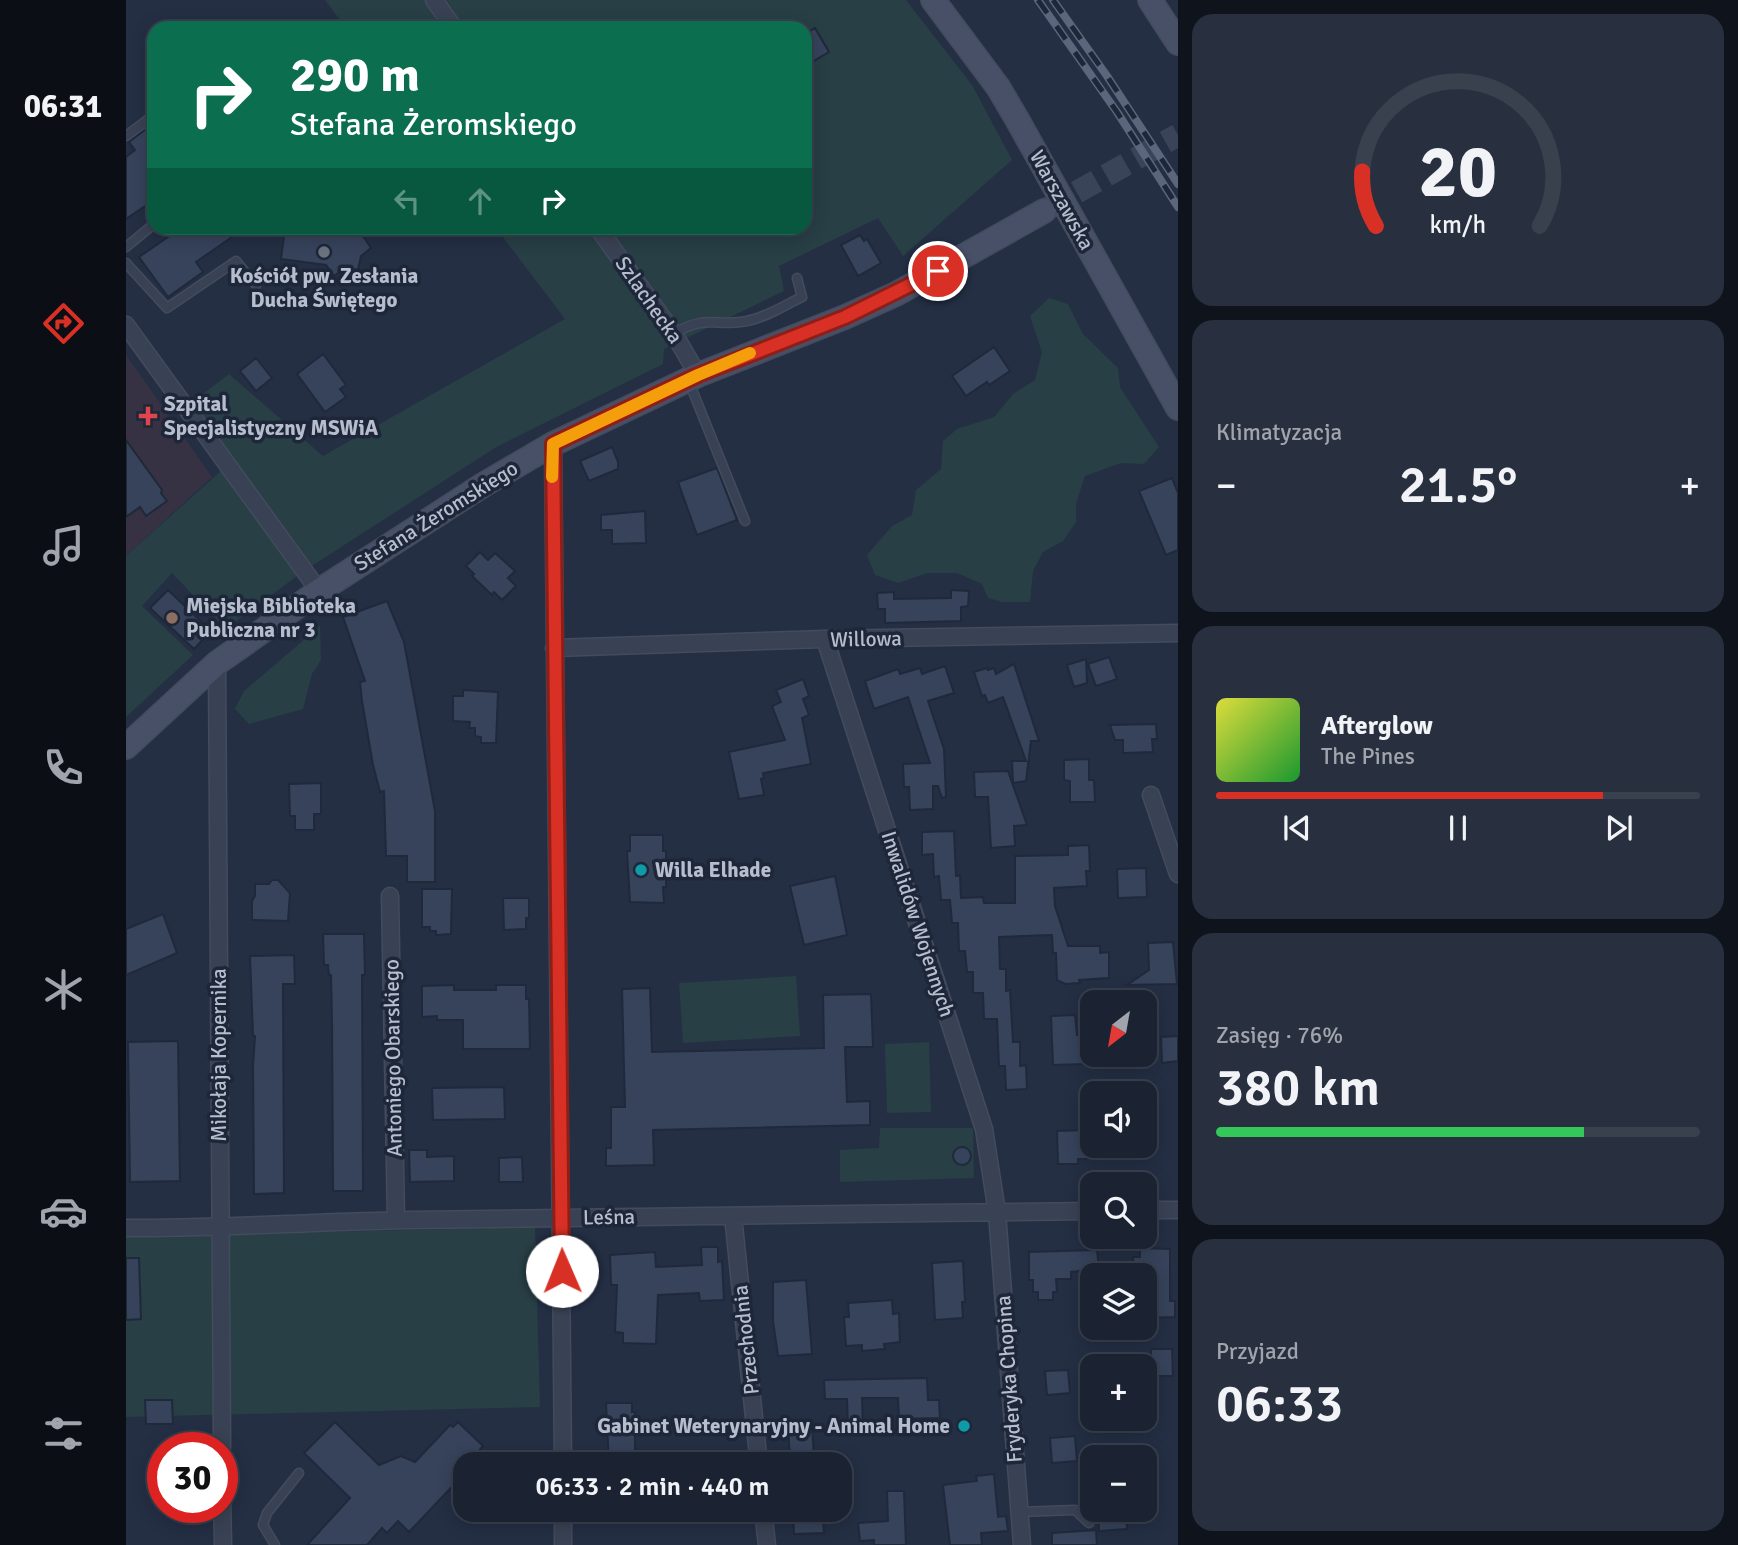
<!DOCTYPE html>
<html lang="pl">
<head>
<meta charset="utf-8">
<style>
	body { margin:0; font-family:Signika,sans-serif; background:#282f3f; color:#f1f3f6; height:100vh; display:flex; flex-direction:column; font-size:26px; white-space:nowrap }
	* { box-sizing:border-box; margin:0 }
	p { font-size:23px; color:#a0a4ac }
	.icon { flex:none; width:38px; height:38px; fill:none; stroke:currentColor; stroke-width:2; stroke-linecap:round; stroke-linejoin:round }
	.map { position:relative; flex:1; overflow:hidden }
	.drawer { display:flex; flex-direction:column; gap:14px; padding:14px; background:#0f131c; width:560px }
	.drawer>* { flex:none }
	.hud { position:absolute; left:21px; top:21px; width:665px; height:214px; border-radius:21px; box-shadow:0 4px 18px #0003,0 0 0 2px #39404e; background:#0b6e4f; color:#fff; overflow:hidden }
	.needle { width:46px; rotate:211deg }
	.controls { position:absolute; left:954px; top:990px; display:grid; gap:14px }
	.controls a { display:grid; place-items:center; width:77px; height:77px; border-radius:14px; background:#1b2333; box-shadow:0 4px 18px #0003,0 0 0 2px #39404e; font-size:35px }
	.speed { position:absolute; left:21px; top:1432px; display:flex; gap:14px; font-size:35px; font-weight:700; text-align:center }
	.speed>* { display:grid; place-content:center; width:91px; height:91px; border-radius:50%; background:#1b2333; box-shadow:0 4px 18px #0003,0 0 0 2px #39404e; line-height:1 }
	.speed .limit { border:10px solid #d22; background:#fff; color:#111 }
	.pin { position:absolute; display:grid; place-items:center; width:60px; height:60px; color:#fff; margin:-30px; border:4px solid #fff; border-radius:50%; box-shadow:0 2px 7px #0007 }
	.me { position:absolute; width:77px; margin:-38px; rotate:359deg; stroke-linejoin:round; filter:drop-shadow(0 0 5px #0008) }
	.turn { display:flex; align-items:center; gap:24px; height:147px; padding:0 28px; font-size:32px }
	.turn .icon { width:91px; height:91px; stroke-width:2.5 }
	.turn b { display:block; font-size:49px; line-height:60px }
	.lanes { display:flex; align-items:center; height:66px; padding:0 28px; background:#0003; justify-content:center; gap:35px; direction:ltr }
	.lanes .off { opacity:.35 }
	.big { font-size:52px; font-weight:600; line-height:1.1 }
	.drawer .widget { flex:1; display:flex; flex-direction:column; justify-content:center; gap:10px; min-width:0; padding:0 24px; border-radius:21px; background:#282f3f }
	.drawer .dial { align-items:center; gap:0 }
	.dial svg { height:182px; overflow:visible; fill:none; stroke:#39404e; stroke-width:7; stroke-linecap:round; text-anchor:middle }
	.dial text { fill:#f1f3f6; stroke:none }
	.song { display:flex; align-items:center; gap:21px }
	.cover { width:84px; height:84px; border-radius:10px; background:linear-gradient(135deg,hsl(60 70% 55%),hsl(130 70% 35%)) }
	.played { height:7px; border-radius:4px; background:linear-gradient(90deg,#d93025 80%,#39404e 80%) }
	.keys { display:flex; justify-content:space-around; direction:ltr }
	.heat { display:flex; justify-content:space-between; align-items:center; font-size:38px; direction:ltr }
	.charge { height:10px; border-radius:5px; background:linear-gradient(90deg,#34c759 76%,#39404e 0) }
	.trip { position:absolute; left:327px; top:1452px; width:399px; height:70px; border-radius:21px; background:#1b2333; box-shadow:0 4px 18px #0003,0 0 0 2px #39404e; font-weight:600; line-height:70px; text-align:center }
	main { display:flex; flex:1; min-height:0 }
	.tabs { display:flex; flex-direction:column; width:126px; justify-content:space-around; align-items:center; background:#0b0e14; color:#a0a4ac }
	.tabs .icon { width:49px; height:49px }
	.tabs .current { color:#d93025 }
	.tabs b { font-size:32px; color:#f1f3f6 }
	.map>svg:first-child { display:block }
</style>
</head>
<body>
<main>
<nav class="tabs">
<b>06:31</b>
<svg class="icon current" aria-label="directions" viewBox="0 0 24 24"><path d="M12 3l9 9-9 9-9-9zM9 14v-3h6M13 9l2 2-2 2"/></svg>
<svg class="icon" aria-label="music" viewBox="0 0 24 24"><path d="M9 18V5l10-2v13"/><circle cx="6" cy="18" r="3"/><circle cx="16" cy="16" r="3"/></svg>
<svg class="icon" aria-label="phone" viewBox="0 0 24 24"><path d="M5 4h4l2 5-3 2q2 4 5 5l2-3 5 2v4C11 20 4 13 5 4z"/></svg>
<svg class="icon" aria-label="climate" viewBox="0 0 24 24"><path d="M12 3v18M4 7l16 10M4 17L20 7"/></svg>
<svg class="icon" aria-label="car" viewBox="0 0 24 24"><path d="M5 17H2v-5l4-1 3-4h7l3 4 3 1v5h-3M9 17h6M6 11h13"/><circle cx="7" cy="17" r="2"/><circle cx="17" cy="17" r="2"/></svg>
<svg class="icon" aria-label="filters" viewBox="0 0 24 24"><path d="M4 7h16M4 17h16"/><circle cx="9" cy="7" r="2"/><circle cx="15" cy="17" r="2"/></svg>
</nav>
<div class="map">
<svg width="1052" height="1545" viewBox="0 0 1052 1545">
	<rect width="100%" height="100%" fill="#242f44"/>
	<path fill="#363244" d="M0,355L86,477L0,556Z"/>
	<path fill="#273f45" d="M199,0H780L846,85L886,160L777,256L752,218L653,266L658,291L538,349L537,364L372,446L178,571L99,629L46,573L16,606L67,655L0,717V556L106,461L65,403L103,374L197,456L439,319L370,228H679V28H220Z
		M923,298L942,304L957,334L992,368L994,387L1033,447L1018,464L995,463L959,476L950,504V522L937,541L917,552L907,571L904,602H876L862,598L856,584L831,573H802L772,583L749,575L741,555L766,526L786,515L790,490L815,469L817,441L831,429L868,417L887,394L909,380L916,352L904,316Z
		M194,626L195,660L186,674L177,709L123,724L109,709L118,691Z
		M670,976L674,1036L557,1043L553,983Z
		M803,1042L805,1112L761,1113L759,1044Z
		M754,1128H847L848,1178L714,1182V1150L753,1148Z
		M409,1227L414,1407L0,1417V1237Z"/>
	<path fill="#36435b" stroke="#20293b" stroke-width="2" d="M689,28L703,52L679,66V34Z
		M28,123V200L0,219V157L9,150L3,142Z
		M55,228H119L70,262L77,272L42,297L13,257Z
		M159,228H239L237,236L245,248L235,256L232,270L219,268L208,276L200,265L155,259Z
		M734,235L738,241L741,239L755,263L732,276L715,245Z
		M868,347L884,371L863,385L861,382L840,396L826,376Z
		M197,354L220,385L214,389L220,397L199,412L171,374Z
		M130,358L146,378L130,391L114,371Z
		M0,440L36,490L35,493L41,501L20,516L14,507L0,517Z
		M486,447L492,462V469L463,481L454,461Z
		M591,468L611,520L571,535L552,482Z
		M1046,478L1052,493V550L1040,555L1013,491Z
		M519,511L520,543L486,544V530H475V515Z
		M354,552L362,560L369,553L389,571L382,578L390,586L376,600L368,592L366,595L346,576L348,574L340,566Z
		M42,590L85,631L68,649L24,608Z
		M825,590L843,591L842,606L835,607V621L759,623V609H752L751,593L768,592V599L825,598Z
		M261,601L278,642L309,811V882H281V856H260L258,791L254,792L247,765L236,701L234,682L239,681L217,617Z
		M983,657L991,679L970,686L962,664Z
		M960,659L961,683L948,687L941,665Z
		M888,664L913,741H905L900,781L887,783L886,761H900L877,697L862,703L859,695L856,696L848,672L861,668L862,670L868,668L870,674Z
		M819,666L828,693L802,701L818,749L820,797L816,798L812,786H807V809L784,810L783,787H778L777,764L804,763L782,697L748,709L739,681L772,669L774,674L794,668L796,674Z
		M677,679L683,696L677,699L683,715L676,718L685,764L637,773L638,778L635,779L638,795L613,799L603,752L659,740L646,706L655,702L650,690Z
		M337,690L372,692L370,743H355V737L349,736V728H343L344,722L327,721V696H337Z
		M1030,724L1031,739H1026L1027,752L997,753V740H989L984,725Z
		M963,759V780H968L969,802H944V781L938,780V760Z
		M882,771L901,825L888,826L889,846L865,848L862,797H849L848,772Z
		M195,783V814H188V830H169V816H164L163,784Z
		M828,831L830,876L834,875L835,898L857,897L858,903H889V856L942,855V846L963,845L964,871H960L961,886L928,888L929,906L942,946H974V953L983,952V978L953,980L954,983L939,984L931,980L930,953H927L926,935L873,937L874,969H880V991L884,990L887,1042H894V1066L900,1065L901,1089L880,1090L879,1066H873L871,1019H858L857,993H847V972H841L839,951H833L832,923H826L824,900H815L813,876L808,877L807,854L796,855V832Z
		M504,835H537V851H540V887H537L538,903L504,902L501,851H504Z
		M1020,868L1021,897L992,898L991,869Z
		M709,876L721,935L678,945L664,886Z
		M146,880H152L164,893L162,921L126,920V901L129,896V884H143Z
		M296,889H326L325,934L310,935V931H304V927H296Z
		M377,898H403V918H400V929L378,930Z
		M37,914L51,953L0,975V929Z
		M197,934H238L239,975H236L237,1191H207L206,1021L205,975H203L202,965H198Z
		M1047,942L1051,984L1001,985L1023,970L1022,943Z
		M168,955L169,984H157L158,1193L128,1194L127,1066L129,1036H127L124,956Z
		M328,985V990H370V985H400V999H403L404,1049H337V1020H311V1016L296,1017V986Z
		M524,988L526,1052L698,1048L697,995L745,994L747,1047H719L721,1102L744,1101V1125L527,1130L528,1165L480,1166V1148H485V1107H499L496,989Z
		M949,1015L951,1035H958L959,1064L927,1065L925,1016Z
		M1052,1036V1061L1036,1063L1035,1037Z
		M52,1041L54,1181L4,1182L2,1042Z
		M378,1087L379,1119L307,1120L306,1088Z
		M960,1130L961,1159H952V1164H932L931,1131Z
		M827 1156a9 9 0 1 1 18 0a9 9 0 1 1-18 0Z
		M283,1150H301V1157L328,1156V1181L284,1182Z
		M396,1157L397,1182H373V1158Z
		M575,1247H592V1262L596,1261L598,1300L574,1301L573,1293L532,1295L530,1344L497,1343V1333L489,1332L491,1285H485L484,1255L529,1252L530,1267L576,1265Z
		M1014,1248L1044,1249V1301H1049V1317L1018,1318V1276L1008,1274L1007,1257H1014Z
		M971,1250L973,1269L945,1272V1279H930L931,1292H927V1300H912V1292H907V1280H903V1252Z
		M0,1258H13L15,1319L0,1320Z
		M837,1261L839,1302H836L837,1318L809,1320L806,1263Z
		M680,1280L686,1354L652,1356L647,1321V1282Z
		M766,1300L767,1314L773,1313L774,1342L758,1344L759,1349L736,1351V1345L720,1346L718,1317H723L722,1303Z
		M1025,1349H1046L1047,1376H1025Z
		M942,1370L944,1393L921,1395L919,1371Z
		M801,1378L802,1400H813L814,1418L773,1419L772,1398H736L737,1428L722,1429L721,1399H699L698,1380Z
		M19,1400H46L47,1424H20Z
		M480,1403H506V1412H509V1465H483Z
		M209,1422L253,1465L275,1456L289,1462L324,1425L327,1427L332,1422L357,1446L352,1452L356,1454L346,1465H340V1472L283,1532L272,1521L261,1533L256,1528L241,1545H181L224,1498L178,1453Z
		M686,1427L688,1456L664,1457L662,1428Z
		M949,1436L951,1461L926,1463L924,1438Z
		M868,1474L872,1517L880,1516L882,1531L855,1533L856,1545H824L817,1485L851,1481L850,1476Z
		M761,1491H778L780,1545H748V1540L734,1541L732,1523L762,1521Z
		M667,1510H696L698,1533L668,1534Z
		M972,1510H1000L1001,1529L973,1531Z
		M970,1530L971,1545H926V1533Z"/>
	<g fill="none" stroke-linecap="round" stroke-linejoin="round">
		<path stroke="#3a4459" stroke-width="23" stroke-dasharray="23 11" stroke-linecap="butt" d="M921,209L1052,135"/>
		<g stroke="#434b5d" stroke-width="11">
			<path id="lane" d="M0,136L28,115
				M0,247L28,224
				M0,263L41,308L110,261L130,285
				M548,334C578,314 591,327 621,321C641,317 659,305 676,297L671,278
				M563,382L619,521
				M892,1512L949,1510L963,1523
				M149,1545L137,1525L141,1513L173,1473"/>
		</g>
		<g stroke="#434b5d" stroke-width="19">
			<path id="street" d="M308,0L328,28
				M472,228L548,334L572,375
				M0,325L193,591
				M427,444L437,1465
				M699,639L858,1129L871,1212L896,1545
				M428,648L699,639L1052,633
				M91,663L96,1447
				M1025,795L1052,874
				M264,896L270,1220
				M1018,1210H1052
				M607,1216L633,1465
				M0,1228C95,1228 190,1222 285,1220C512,1216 739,1214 966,1211
				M96,1494L97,1545
				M437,1510V1545
				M637,1510L641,1545"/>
		</g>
		<g stroke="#434b5d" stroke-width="26">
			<path id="secondary" d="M807,0L872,87L892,121L1052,408
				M1024,0L1052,43
				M0,747L91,663L193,591L357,485L427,444L572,375L719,317L770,294L918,211"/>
		</g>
		<use href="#lane" stroke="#394254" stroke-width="8"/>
		<use href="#street" stroke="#394254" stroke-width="16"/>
		<use href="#secondary" stroke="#475067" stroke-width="23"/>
		<g stroke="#5b657b" stroke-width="8">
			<path id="rail" d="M912,0L991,112L1052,207
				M927,0L981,76L1052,184"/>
		</g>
		<use href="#rail" stroke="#1e2739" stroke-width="5" stroke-dasharray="16" stroke-linecap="butt"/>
	</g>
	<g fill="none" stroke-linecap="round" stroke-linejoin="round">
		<g stroke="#8d1f18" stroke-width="18">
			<path id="route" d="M436,1271L427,444L572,375L719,317L812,271"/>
		</g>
		<use href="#route" stroke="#d93025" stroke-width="12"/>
		<path stroke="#f59e0b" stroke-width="12" d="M426,477L427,444L572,375L624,353"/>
	</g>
	<circle fill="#6b7280" stroke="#1e2739" stroke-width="2.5" cx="198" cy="252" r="7"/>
	<path fill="#e0444e" stroke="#1e2739" stroke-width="2.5" d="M18.5 405.5h7v7h7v7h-7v7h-7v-7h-7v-7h7z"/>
	<circle fill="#8d6e63" stroke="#1e2739" stroke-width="2.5" cx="46" cy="618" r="7"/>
	<g fill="#0f9aa8" stroke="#1e2739" stroke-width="2.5">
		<circle cx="515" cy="870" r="7"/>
		<circle cx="838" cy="1426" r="7"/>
	</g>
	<g text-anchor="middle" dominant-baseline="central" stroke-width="7" stroke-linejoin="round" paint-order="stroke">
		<g font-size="21" fill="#b6bdcd" stroke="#1e2739">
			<text transform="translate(936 200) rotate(61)">Warszawska</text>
			<text transform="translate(523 300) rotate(55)">Szlachecka</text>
			<text transform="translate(310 516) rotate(-32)">Stefana Żeromskiego</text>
			<text transform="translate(740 639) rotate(-1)">Willowa</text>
			<text transform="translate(792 924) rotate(72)">Inwalidów Wojennych</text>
			<text transform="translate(93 1055) rotate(-90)">Mikołaja Kopernika</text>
			<text transform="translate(267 1058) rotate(-91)">Antoniego Obarskiego</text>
			<text transform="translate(483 1217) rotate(-1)">Leśna</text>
			<text transform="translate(620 1340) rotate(-96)">Przechodnia</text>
			<text transform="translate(883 1379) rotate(-94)">Fryderyka Chopina</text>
		</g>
		<g font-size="21" font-weight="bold" fill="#b6bdcd" stroke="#1e2739" text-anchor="start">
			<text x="198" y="276" text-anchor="middle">Kościół pw. Zesłania<tspan x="198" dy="24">Ducha Świętego</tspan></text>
			<text x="38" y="404">Szpital<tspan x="38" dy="24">Specjalistyczny MSWiA</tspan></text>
			<text x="60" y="606">Miejska Biblioteka<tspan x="60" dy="24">Publiczna nr 3</tspan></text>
			<text x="529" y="870">Willa Elhade</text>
			<text x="824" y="1426" text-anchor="end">Gabinet Weterynaryjny - Animal Home</text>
		</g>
	</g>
</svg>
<div class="controls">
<a><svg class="needle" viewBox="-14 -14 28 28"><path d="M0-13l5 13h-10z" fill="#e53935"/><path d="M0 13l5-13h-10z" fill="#a0a4ac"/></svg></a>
<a><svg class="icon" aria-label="sound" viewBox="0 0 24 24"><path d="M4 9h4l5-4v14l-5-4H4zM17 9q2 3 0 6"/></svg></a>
<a><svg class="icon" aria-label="search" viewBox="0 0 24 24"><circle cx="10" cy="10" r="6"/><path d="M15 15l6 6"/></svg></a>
<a><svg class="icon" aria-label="layers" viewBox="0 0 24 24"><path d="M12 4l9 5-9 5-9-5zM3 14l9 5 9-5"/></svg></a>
<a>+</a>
<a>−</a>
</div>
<div class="speed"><div class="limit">30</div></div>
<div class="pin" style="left:812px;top:271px;background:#d93025"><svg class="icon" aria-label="arrive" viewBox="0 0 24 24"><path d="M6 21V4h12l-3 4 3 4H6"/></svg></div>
<svg class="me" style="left:436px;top:1271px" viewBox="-20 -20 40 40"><circle r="19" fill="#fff"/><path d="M0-13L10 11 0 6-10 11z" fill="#d93025"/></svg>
<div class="trip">06:33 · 2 min · 440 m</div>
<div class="hud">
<div class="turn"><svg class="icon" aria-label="right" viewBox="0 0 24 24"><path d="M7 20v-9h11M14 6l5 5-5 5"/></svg><div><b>290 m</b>Stefana Żeromskiego</div></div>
<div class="lanes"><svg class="icon off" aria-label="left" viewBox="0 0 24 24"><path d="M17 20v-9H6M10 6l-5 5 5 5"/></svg><svg class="icon off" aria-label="ahead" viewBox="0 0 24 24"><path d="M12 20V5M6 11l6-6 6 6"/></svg><svg class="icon" aria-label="right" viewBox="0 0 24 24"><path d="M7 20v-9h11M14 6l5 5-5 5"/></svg></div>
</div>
</div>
<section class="drawer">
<div class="widget dial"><svg viewBox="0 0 100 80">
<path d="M14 69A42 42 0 1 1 86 69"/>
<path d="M14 69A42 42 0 0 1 8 45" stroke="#d93025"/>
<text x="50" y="56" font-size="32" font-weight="700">20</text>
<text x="50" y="72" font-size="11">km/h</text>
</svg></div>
<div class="widget"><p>Klimatyzacja</p>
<div class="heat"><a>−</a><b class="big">21.5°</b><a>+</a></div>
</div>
<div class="widget">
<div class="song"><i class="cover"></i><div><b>Afterglow</b><p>The Pines</p></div></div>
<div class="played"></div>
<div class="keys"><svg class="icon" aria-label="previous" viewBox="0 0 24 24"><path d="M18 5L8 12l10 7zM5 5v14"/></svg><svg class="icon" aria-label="pause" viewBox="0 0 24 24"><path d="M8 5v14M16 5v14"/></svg><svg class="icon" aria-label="next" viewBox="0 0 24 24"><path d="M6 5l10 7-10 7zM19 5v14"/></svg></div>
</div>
<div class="widget"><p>Zasięg · 76%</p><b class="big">380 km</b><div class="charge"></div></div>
<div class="widget"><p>Przyjazd</p><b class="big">06:33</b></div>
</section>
</main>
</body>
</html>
